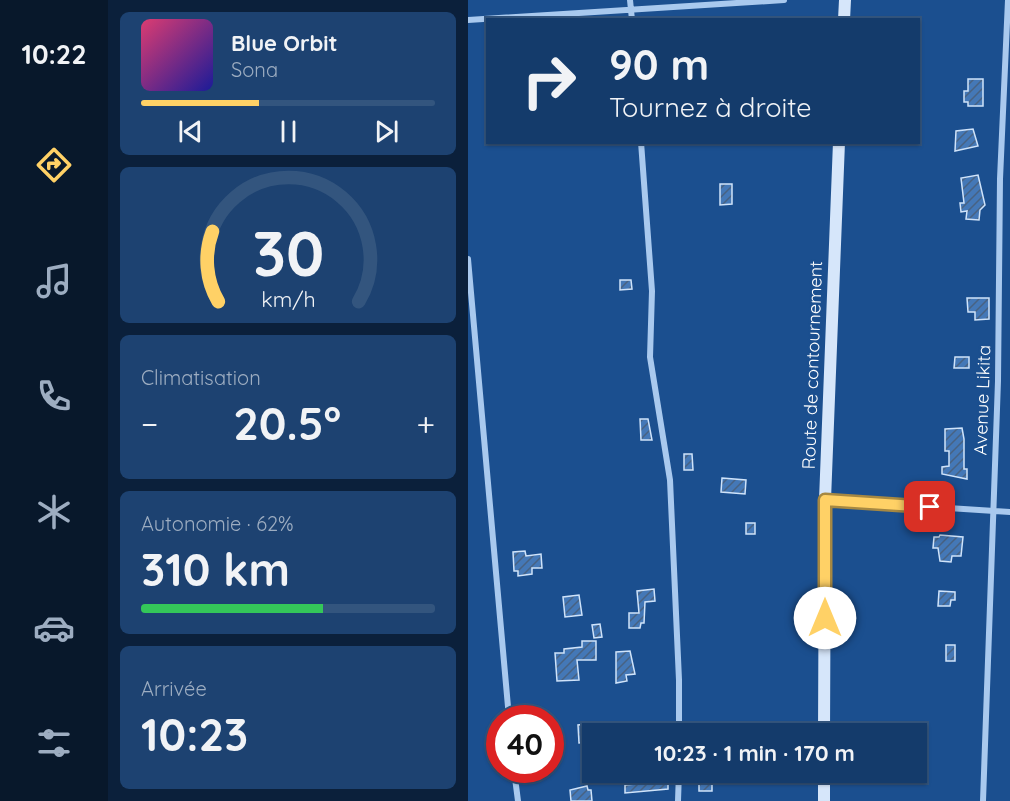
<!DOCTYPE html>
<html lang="fr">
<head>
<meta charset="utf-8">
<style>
	body { margin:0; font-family:Quicksand,sans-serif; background:#1d4271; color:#f1f3f6; height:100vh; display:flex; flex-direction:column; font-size:22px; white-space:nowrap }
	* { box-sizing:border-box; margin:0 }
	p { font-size:20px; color:#9dadc1 }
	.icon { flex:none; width:33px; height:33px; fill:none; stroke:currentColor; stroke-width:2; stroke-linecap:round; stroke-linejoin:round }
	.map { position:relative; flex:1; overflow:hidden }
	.sheet { display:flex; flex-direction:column; gap:12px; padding:12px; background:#0b203b; width:360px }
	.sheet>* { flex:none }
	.hud { position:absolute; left:18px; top:18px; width:434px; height:126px; border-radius:0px; box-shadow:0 2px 4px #0004,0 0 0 2px #33557e; background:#143b6b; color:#f1f3f6; overflow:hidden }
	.speed { position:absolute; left:18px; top:705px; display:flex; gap:12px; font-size:30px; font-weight:700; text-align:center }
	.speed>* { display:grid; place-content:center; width:78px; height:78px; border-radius:50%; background:#143b6b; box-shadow:0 2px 4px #0004,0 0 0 2px #33557e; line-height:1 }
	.speed .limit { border:9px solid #d22; background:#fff; color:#111 }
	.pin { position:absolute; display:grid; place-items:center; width:51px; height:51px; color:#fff; margin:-26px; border-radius:12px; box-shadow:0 3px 9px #0006 }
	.me { position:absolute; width:66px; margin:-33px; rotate:0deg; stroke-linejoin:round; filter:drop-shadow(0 0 4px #0008) }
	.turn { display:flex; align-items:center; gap:21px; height:126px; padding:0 24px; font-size:27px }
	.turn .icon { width:78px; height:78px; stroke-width:2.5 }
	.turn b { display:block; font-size:42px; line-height:51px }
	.big { font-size:45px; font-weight:700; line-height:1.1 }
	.sheet .tile { flex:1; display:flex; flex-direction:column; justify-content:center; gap:9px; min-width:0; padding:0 21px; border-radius:9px; background:#1d4271 }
	.sheet .dial { align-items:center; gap:0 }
	.dial svg { height:156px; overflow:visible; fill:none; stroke:#33557e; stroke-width:7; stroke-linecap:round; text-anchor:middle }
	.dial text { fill:#f1f3f6; stroke:none }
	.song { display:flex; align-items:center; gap:18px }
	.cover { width:72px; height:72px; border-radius:9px; background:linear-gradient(135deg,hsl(340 70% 55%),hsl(240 70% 35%)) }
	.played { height:6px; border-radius:3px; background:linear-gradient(90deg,#ffd166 40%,#33557e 40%) }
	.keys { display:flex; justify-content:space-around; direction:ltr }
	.heat { display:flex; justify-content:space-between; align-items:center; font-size:33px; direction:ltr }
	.charge { height:9px; border-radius:4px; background:linear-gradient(90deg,#34c759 62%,#33557e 0) }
	.trip { position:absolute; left:114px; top:723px; width:345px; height:60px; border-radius:0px; background:#143b6b; box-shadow:0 2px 4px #0004,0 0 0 2px #33557e; font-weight:700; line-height:60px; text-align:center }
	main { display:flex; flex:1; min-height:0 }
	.menu { display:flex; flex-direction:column; width:108px; justify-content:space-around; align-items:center; background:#08182b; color:#9dadc1 }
	.menu .icon { width:42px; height:42px }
	.menu .selected { color:#ffd166 }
	.menu b { font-size:27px; color:#f1f3f6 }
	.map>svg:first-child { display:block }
</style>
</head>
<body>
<main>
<nav class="menu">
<b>10:22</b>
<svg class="icon selected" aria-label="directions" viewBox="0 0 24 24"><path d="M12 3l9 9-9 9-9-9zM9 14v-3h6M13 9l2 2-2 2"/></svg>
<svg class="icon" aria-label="music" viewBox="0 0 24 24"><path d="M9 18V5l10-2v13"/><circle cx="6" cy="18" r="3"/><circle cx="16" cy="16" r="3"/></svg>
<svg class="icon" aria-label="phone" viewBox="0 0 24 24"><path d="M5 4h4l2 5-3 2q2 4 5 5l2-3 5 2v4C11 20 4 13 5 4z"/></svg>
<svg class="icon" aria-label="climate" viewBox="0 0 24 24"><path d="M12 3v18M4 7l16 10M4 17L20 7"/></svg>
<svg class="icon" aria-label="car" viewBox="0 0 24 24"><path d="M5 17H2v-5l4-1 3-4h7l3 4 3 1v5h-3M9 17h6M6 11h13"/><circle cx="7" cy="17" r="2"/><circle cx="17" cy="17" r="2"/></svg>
<svg class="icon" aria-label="filters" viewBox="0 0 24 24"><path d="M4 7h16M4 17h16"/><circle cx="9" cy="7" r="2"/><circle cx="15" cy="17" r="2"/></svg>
</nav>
<section class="sheet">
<div class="tile">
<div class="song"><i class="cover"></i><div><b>Blue Orbit</b><p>Sona</p></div></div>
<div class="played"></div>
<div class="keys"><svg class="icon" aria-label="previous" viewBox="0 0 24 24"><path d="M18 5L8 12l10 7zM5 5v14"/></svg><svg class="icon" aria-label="pause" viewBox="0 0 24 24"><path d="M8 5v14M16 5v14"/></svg><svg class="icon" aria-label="next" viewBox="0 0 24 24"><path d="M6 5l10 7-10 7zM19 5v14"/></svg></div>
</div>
<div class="tile dial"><svg viewBox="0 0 100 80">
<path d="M14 69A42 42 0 1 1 86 69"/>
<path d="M14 69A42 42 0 0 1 11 33" stroke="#ffd166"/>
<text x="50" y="56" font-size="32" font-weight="700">30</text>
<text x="50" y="72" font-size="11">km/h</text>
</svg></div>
<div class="tile"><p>Climatisation</p>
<div class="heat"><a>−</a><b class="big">20.5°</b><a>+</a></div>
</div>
<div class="tile"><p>Autonomie · 62%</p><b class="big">310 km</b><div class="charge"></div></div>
<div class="tile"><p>Arrivée</p><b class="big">10:23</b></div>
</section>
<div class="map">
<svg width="542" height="801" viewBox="0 0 542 801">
	<defs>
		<pattern id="building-hatch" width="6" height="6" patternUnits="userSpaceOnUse" patternTransform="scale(1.5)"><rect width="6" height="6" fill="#4478b7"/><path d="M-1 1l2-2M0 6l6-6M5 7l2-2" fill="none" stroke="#486282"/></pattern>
	</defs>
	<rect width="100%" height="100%" fill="#1b4f8f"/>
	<path fill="url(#building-hatch)" stroke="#cfe3fa" stroke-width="1.5" d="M500,79H515V106H500V102H496V91H500Z
		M505,129L510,146L487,151L488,131Z
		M510,175L517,205L512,210L511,220L498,219L499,211L493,212L492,203H496L493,178Z
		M252,184H264V204L252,205Z
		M152,280H163L164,289L152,290Z
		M499,298H521V319L507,320V312H500Z
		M487,357H501V368H486Z
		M172,419H180L184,440H173Z
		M494,428L496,439V469H499V479L474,474V467L481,466V451H477V429Z
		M216,454H224L225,470H216Z
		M254,478L278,480L277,494L253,492Z
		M278,523H287V534H278Z
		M472,535L495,537L493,556H484L483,562L472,561L470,548H465L466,537H471Z
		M57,551L58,556L73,554L74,568H64V574L50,576V571H46L45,552Z
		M186,589L187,601L177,602L176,623H173L172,628H161V613H171L169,591Z
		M471,591L487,592V600H483L482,606H470Z
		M111,595L114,615L97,617L95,597Z
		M132,624L134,637L126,638L124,625Z
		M114,641H128V660H109L111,680L89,681L87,653H96V649L114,647Z
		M478,645H487V661H478Z
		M162,651L167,674L158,675L159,681L148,683V652Z
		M262,722H283V734H262Z
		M129,723L130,734H124V742L111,743L110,725Z
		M200,781V789L157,793V785Z
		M244,782V791H231V783Z
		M119,786L120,790H123L124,801H103L102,790Z"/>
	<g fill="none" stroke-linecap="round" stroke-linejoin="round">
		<path stroke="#a9c9ee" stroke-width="6" d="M162,0L164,20
			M0,20L316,0
			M173,142L184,291L182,357L202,480L211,680V734
			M0,259L41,718
			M357,500L542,512
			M46,770L50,801
			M210,801L211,772
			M515,801L530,381L532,179L540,0"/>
		<path stroke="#d6e6fa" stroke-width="12" d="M376,20L377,0
			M356,734L357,500L371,142
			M356,801V772"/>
	</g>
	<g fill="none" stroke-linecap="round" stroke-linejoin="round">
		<g stroke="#a68842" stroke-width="15">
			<path id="route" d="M357,618V500L462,507"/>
		</g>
		<use href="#route" stroke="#ffd166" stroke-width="10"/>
	</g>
	<g text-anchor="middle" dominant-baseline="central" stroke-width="4.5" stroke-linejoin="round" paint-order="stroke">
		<g font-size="18" fill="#fff" stroke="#1b4f8f">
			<text transform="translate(344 365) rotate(-88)">Route de contournement</text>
			<text transform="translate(514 400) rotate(-88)">Avenue Likita</text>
		</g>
	</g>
</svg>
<div class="speed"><div class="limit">40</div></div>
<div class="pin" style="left:462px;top:507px;background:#d93025"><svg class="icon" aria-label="arrive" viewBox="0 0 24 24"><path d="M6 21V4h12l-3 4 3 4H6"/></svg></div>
<svg class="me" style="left:357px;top:618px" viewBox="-20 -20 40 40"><circle r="19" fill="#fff"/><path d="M0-13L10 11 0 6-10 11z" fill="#ffd166"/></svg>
<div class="trip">10:23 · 1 min · 170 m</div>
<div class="hud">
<div class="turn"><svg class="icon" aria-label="right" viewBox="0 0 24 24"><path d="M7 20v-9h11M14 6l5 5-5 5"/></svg><div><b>90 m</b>Tournez à droite</div></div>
</div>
</div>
</main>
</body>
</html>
